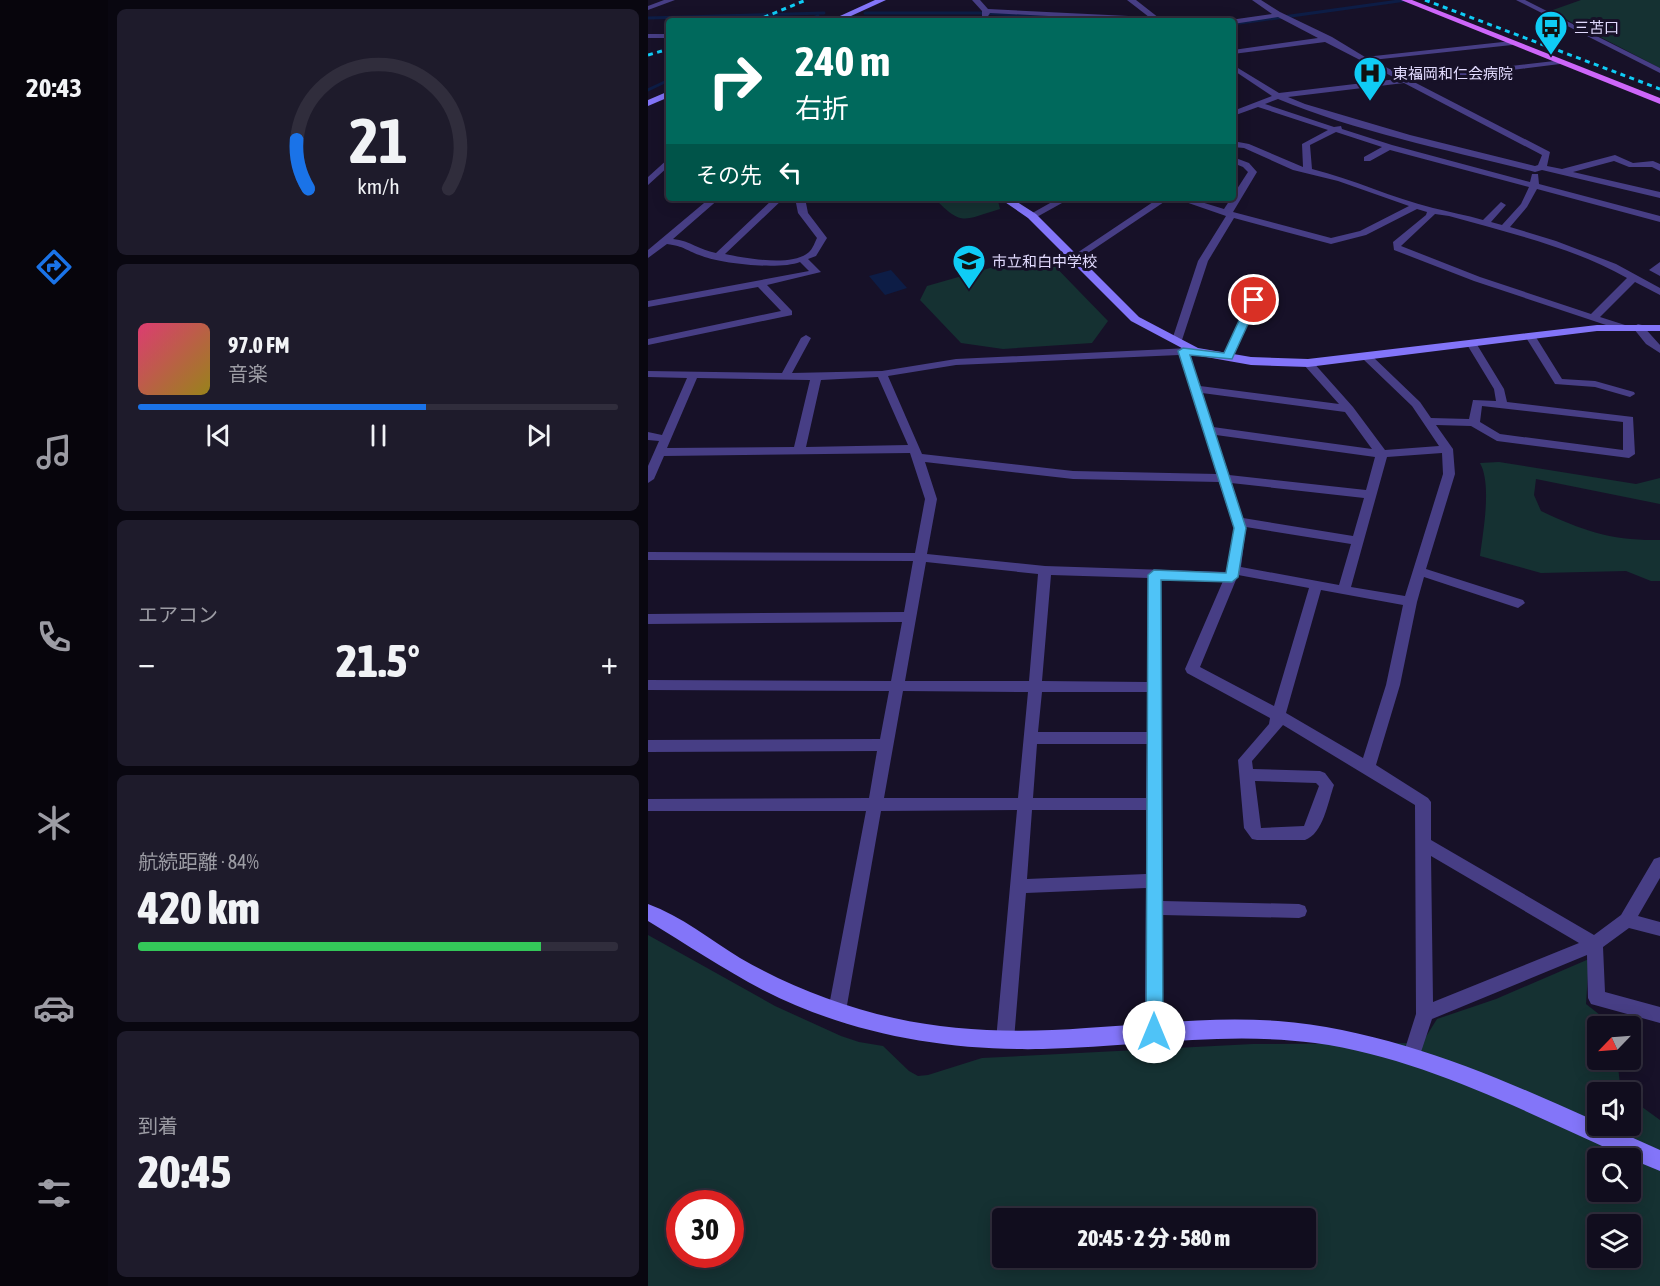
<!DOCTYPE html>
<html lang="ja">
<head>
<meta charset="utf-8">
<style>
	body { margin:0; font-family:"Asap Condensed","Noto Sans JP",sans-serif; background:#1e1b2b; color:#f1f3f6; height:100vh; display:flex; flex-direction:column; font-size:22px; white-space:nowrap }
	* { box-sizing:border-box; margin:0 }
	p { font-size:20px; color:#9c9ca4 }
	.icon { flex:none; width:33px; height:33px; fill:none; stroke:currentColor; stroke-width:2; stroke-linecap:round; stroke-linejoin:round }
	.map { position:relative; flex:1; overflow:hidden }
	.details { display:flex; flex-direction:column; gap:9px; padding:9px; background:#090710; width:540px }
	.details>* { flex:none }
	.hud { position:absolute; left:18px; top:18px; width:570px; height:183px; border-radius:6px; box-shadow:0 3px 15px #0003,0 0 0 2px #302d3c; background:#00695c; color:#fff; overflow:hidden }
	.needle { width:39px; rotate:245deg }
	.controls { position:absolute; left:939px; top:1016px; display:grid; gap:12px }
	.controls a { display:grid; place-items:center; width:54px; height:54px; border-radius:6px; background:#110d1e; box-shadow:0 3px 15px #0003,0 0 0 2px #302d3c; font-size:30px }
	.speed { position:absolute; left:18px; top:1190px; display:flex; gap:12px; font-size:30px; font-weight:700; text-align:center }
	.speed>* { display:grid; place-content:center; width:78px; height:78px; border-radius:50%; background:#110d1e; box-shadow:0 3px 15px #0003,0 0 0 2px #302d3c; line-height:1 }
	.speed .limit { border:9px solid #d22; background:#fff; color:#111 }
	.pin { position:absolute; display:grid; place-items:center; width:51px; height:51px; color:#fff; margin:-26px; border:3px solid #fff; border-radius:50%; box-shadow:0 2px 6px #0007 }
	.me { position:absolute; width:66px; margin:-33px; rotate:0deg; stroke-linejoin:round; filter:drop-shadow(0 0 4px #0008) }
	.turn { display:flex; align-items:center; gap:21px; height:126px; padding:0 30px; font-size:27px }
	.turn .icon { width:78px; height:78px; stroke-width:2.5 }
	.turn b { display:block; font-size:42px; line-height:51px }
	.then { display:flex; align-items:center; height:57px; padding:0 30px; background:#0003; gap:12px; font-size:22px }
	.big { font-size:45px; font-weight:800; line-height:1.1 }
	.details .card { flex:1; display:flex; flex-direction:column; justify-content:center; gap:9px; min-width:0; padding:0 21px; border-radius:9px; background:#1e1b2b }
	.details .dial { align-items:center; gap:0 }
	.dial svg { height:156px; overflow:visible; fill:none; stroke:#302d3c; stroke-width:7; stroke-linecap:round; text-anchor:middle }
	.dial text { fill:#f1f3f6; stroke:none }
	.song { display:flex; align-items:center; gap:18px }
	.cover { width:72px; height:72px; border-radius:9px; background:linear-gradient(135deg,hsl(340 70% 55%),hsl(50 70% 35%)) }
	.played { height:6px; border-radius:3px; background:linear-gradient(90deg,#1a73e8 60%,#302d3c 60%) }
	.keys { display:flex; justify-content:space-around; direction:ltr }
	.heat { display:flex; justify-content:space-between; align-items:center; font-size:33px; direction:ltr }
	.charge { height:9px; border-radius:4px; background:linear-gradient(90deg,#34c759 84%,#302d3c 0) }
	.trip { position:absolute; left:344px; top:1208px; width:324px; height:60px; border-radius:6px; background:#110d1e; box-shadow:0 3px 15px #0003,0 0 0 2px #302d3c; font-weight:800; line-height:60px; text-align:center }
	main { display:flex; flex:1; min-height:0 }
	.dock { display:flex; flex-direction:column; width:108px; justify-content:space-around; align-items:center; background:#07050c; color:#9c9ca4 }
	.dock .icon { width:42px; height:42px }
	.dock .on { color:#1a73e8 }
	.dock b { font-size:27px; color:#f1f3f6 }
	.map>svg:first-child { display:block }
</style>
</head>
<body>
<main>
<nav class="dock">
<b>20:43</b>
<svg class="icon on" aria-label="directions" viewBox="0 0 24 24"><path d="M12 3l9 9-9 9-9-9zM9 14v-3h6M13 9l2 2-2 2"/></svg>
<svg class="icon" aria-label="music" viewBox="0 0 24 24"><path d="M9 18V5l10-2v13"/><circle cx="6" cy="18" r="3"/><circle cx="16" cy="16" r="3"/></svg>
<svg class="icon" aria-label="phone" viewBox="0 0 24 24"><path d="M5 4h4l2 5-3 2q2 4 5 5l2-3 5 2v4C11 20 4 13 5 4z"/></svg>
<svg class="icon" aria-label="climate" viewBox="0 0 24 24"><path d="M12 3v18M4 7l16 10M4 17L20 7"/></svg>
<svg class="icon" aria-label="car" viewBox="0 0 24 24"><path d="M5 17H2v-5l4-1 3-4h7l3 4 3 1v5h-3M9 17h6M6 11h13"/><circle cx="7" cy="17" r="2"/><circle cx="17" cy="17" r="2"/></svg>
<svg class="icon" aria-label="filters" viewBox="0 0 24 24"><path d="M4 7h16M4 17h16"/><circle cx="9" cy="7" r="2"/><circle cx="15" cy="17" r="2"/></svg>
</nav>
<section class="details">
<div class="card dial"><svg viewBox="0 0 100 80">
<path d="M14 69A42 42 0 1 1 86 69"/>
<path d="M14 69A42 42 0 0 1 8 44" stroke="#1a73e8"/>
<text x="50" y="56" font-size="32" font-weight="700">21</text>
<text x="50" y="72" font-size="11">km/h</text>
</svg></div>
<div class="card">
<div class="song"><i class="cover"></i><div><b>97.0 FM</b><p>音楽</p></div></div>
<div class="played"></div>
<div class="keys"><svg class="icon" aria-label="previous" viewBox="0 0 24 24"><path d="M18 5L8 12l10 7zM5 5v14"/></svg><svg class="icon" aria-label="pause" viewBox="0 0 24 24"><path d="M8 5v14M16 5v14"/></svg><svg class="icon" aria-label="next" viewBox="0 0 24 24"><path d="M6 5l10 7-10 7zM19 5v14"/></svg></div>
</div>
<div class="card"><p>エアコン</p>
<div class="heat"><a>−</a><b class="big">21.5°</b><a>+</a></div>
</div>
<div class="card"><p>航続距離 · 84%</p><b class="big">420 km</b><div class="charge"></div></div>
<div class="card"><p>到着</p><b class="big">20:45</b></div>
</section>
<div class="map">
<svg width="1012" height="1286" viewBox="0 0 1012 1286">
	<rect width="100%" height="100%" fill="#171128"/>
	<path fill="#153132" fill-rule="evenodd" d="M933,0H1012V68L902,11Z
		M286,198H345L350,201L352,209C314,220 315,227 286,198Z
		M394,253L460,321L444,343L355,349L313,343L272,300L279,286Z
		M851,462L988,484L1012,478V504L888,479L886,495L893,511C935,531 965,541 1012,540V581H1003L978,571L893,573L832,556C835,532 844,484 832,463Z
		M0,935L127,1006L193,1036L211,1042L235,1046L261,1071L270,1076L280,1075L334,1058L605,1044L774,1043L789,1019L848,999L941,959L938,1004L966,1026H950V1059H969L973,1092H950V1125H982L983,1099L1012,1120V1286H0ZM950,1158H982V1191H950ZM32,1203H82V1254H32ZM354,1218H657V1257H354ZM950,1224H982V1257H950Z"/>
	<path fill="#0d1d46" d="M243,270L259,288L237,295L221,276Z"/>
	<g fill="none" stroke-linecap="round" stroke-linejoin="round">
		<path stroke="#0d1d46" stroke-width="3" d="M217,13H331L451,19
			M0,18L176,13
			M158,21L170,16
			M585,24L758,0
			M0,90L21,80"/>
		<path fill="#473e85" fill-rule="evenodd" d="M16,0H27L0,10V6Z
			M324,0H332L340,9L501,17L479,0H488L511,18L537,19L541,21H494L342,13L337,21H329L334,16V11Z
			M604,0H613L632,12L684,37L717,57L864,41L868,43L864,45L724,60L759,78L915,60L916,62L912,64L766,82L902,152L899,166L914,169L967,155L985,163L1005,161L1012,164V171L1004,167H981L966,161L925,172L1012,192V198L894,170L887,172C804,151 709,132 630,99L617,104L686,127L693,126L694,129L744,145L882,182L884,174H890L891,184L1012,216V222L889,189L879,207L862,227L908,241L968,264L1012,288V295L987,282L952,317L977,325L978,327L973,330L826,281L746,250L745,242L778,215L779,212L769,209L718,235L683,244L586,218L560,261L534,340L529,343L525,342L524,340L550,261L578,216L526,198H540L576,209L600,172L595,167L585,163V157L601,163L609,172L585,212L683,238L712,231L761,206L690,181L645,170L596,148L585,147V141L601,144L655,167L654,144L680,130L610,107L585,116V111L624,96L585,70V65L631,93L749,79L677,42L585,54V50L670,38L630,17L585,24V21L582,20L624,14ZM756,83L894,155L890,165L887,166L762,135L657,104L640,97ZM688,132L734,147L716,157V161H722L742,150L881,187L873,204L854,225L843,222L858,205L853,202L835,220C818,215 801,212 785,208C744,198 705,179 664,169L662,145ZM787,214L801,216C861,233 924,247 979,278L943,314L832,277L753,246Z
			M868,0H877L1012,68V73Z
			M0,34H17L21,36L17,38H0Z
			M21,158V166L0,185V177Z
			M62,198H72L25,239C43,241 51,250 68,253L126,198H136L77,254C97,258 146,268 162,251C165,248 167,242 169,238L150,213L147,198H157L160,213L179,238L168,256L160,259L173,272L119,285L144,311V315L0,345V339L133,311L110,287L0,307V301L161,271L152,262C132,270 75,264 54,256C39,251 36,246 19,244L0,258V250Z
			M411,198H423L387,218L379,216Z
			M511,198H522L428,261L420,259Z
			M1012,262V276L1001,270Z
			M606,297L611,300L585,356L584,358H576L575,356L601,300Z
			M990,324L994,325L1012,345V353L998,344L986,329L985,327Z
			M882,333L886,334L914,379L947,381L986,392L987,394L982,397L947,387L907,384L877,336Z
			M158,335L163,338L144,373L234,371L308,359L542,348L547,351L541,354L552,386L691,404L656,365L655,363L660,360L664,361L705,407L737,450L791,446L764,406L715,359V355H723L772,402L783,418L821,419L825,400L848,401L846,389L818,343L823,340L828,343L856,389L859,402L985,417L987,454L981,458L849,441L823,426L788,425L805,449L807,474L778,569L875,600L877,603L870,608L776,577L769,602L752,685L728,765L780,798L783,802V840L946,935L973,915L1006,859L1012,857V878L990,916L1012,922V936L981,928L955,947L957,992L1012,1007V1023L943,1004L940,998L939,955L784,1019L770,1061L764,1063L758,1061L755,1055L768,1014L767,805L635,725L604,761L605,769L672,771L677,773L686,785C680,802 675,834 657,840H609L604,839L596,828L590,760L621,724L622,718L539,673L537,669L575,581L512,579L514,901L651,904L657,906L659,911L657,916L651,918L514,915L515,1032L512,1038L506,1040L500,1038L497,1032L498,888L378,893L366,1040L363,1046L357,1048L351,1046L348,1040L369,810L233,811L198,1011L195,1017L189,1019L183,1017L180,1011L218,811H0V799L221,798L229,751L0,752V740L232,739L241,691L0,690V680L243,681L254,622L0,624V614L256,612L265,561L0,560V552L267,553L277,499L262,453L16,456L6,479L0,483V466L11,441L0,440V432L14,435L39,378L0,377V371L134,373L153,338ZM531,355L569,474L425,471L274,454L240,376L308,365ZM230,377L260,445L158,447L173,380ZM49,378L162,380L146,447L19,448ZM554,393L697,412L724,449L565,427ZM834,406L975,422V450L852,434L832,422ZM568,435L727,457L718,490L581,475ZM794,453L795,474L757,596L703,587L739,457ZM277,462L425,479L571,482L586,528L580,570L579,572L397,566L279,554L289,499ZM583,483L716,498L705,536L595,518ZM598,527L703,544L691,585L593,567ZM278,562L390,574L381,681H257ZM403,575L500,578L499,682L394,681ZM590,575L661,588L626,706L552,667ZM673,590L755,605L738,685L715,758L638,713ZM255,691L380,692L370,798H236ZM394,692H499V732H390ZM389,744H499L498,798H385ZM607,781L668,783L671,786L656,826L613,828ZM384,810H498V874L379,879ZM783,856L931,943L785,1002Z"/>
		<path fill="#8375f9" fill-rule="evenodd" d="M227,0H238L192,21H181Z
			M21,91V97L0,106V100Z
			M351,198H363L388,214L491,317L550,348L603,357L660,359L949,325H1012V331H949L660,367L603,365L547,355L483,321L380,218Z
			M0,904C33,916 63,940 92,958C141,986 192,1006 246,1018C309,1032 374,1033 438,1028C502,1024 566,1016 630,1021C766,1032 892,1097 1012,1150V1171C900,1125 789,1060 667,1043C576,1031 486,1047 395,1049C298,1051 201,1034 115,990C75,969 38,944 0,921Z"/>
		<path fill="#cd66f9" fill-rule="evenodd" d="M753,0H764L1012,98V104Z"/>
		<path stroke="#0fccf5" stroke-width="3" stroke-dasharray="5 4.5" stroke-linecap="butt" d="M777,0L1012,89
			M107,21L158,0
			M0,55L21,49"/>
	</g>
	<path fill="#4fc3f7" stroke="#337fa1" stroke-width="1.5" d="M602,297L611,300L584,359L542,355L598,528L590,577L584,582L513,580L515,1032L513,1038L506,1040L500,1038L498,1032L500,575L506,570L578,573L586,528L530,351L535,348L576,353Z"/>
	<defs>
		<g id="bus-pin" transform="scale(1.725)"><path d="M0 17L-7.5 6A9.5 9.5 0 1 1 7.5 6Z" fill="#0fccf5" stroke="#171128"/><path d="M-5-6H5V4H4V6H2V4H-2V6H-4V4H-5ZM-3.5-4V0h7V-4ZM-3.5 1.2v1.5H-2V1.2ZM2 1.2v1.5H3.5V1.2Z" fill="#111"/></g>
		<g id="hospital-pin" transform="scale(1.725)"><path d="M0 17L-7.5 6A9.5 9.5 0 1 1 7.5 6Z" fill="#0fccf5" stroke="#171128"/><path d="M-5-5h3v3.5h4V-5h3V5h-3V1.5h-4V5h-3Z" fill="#111"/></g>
		<g id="school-pin" transform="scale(1.725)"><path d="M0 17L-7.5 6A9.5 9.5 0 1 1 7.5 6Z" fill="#0fccf5" stroke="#171128"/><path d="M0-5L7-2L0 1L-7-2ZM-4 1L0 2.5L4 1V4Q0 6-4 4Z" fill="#111"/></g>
	</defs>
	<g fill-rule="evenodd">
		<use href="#bus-pin" x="903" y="27"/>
		<use href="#hospital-pin" x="722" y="73"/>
		<use href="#school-pin" x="321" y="261"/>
	</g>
	<g text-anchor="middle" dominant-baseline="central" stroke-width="6" stroke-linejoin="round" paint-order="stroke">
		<g font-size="15" fill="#e1dafd" stroke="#171128" text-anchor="start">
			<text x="926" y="27">三苫口</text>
			<text x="745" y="73">東福岡和仁会病院</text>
			<text x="344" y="261">市立和白中学校</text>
		</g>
	</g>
</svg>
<div class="controls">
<a><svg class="needle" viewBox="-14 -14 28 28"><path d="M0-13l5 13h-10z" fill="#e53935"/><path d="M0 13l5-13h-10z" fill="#9c9ca4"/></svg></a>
<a><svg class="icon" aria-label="sound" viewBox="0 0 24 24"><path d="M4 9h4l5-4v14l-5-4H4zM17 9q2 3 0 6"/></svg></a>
<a><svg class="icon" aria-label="search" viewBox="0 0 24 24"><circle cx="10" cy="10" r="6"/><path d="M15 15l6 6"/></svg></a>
<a><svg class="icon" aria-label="layers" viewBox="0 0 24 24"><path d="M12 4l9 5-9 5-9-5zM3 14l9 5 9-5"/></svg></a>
</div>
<div class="speed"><div class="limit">30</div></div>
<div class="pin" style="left:606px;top:300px;background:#d93025"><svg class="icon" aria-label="arrive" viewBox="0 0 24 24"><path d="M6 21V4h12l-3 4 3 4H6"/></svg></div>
<svg class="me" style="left:506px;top:1032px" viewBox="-20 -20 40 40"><circle r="19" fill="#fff"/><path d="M0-13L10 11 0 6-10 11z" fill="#4fc3f7"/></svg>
<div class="trip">20:45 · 2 分 · 580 m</div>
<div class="hud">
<div class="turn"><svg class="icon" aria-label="right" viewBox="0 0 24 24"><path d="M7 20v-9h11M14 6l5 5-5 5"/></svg><div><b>240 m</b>右折</div></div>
<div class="then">その先<svg class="icon" aria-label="left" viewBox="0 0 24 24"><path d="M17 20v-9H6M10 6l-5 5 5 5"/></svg></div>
</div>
</div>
</main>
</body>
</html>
